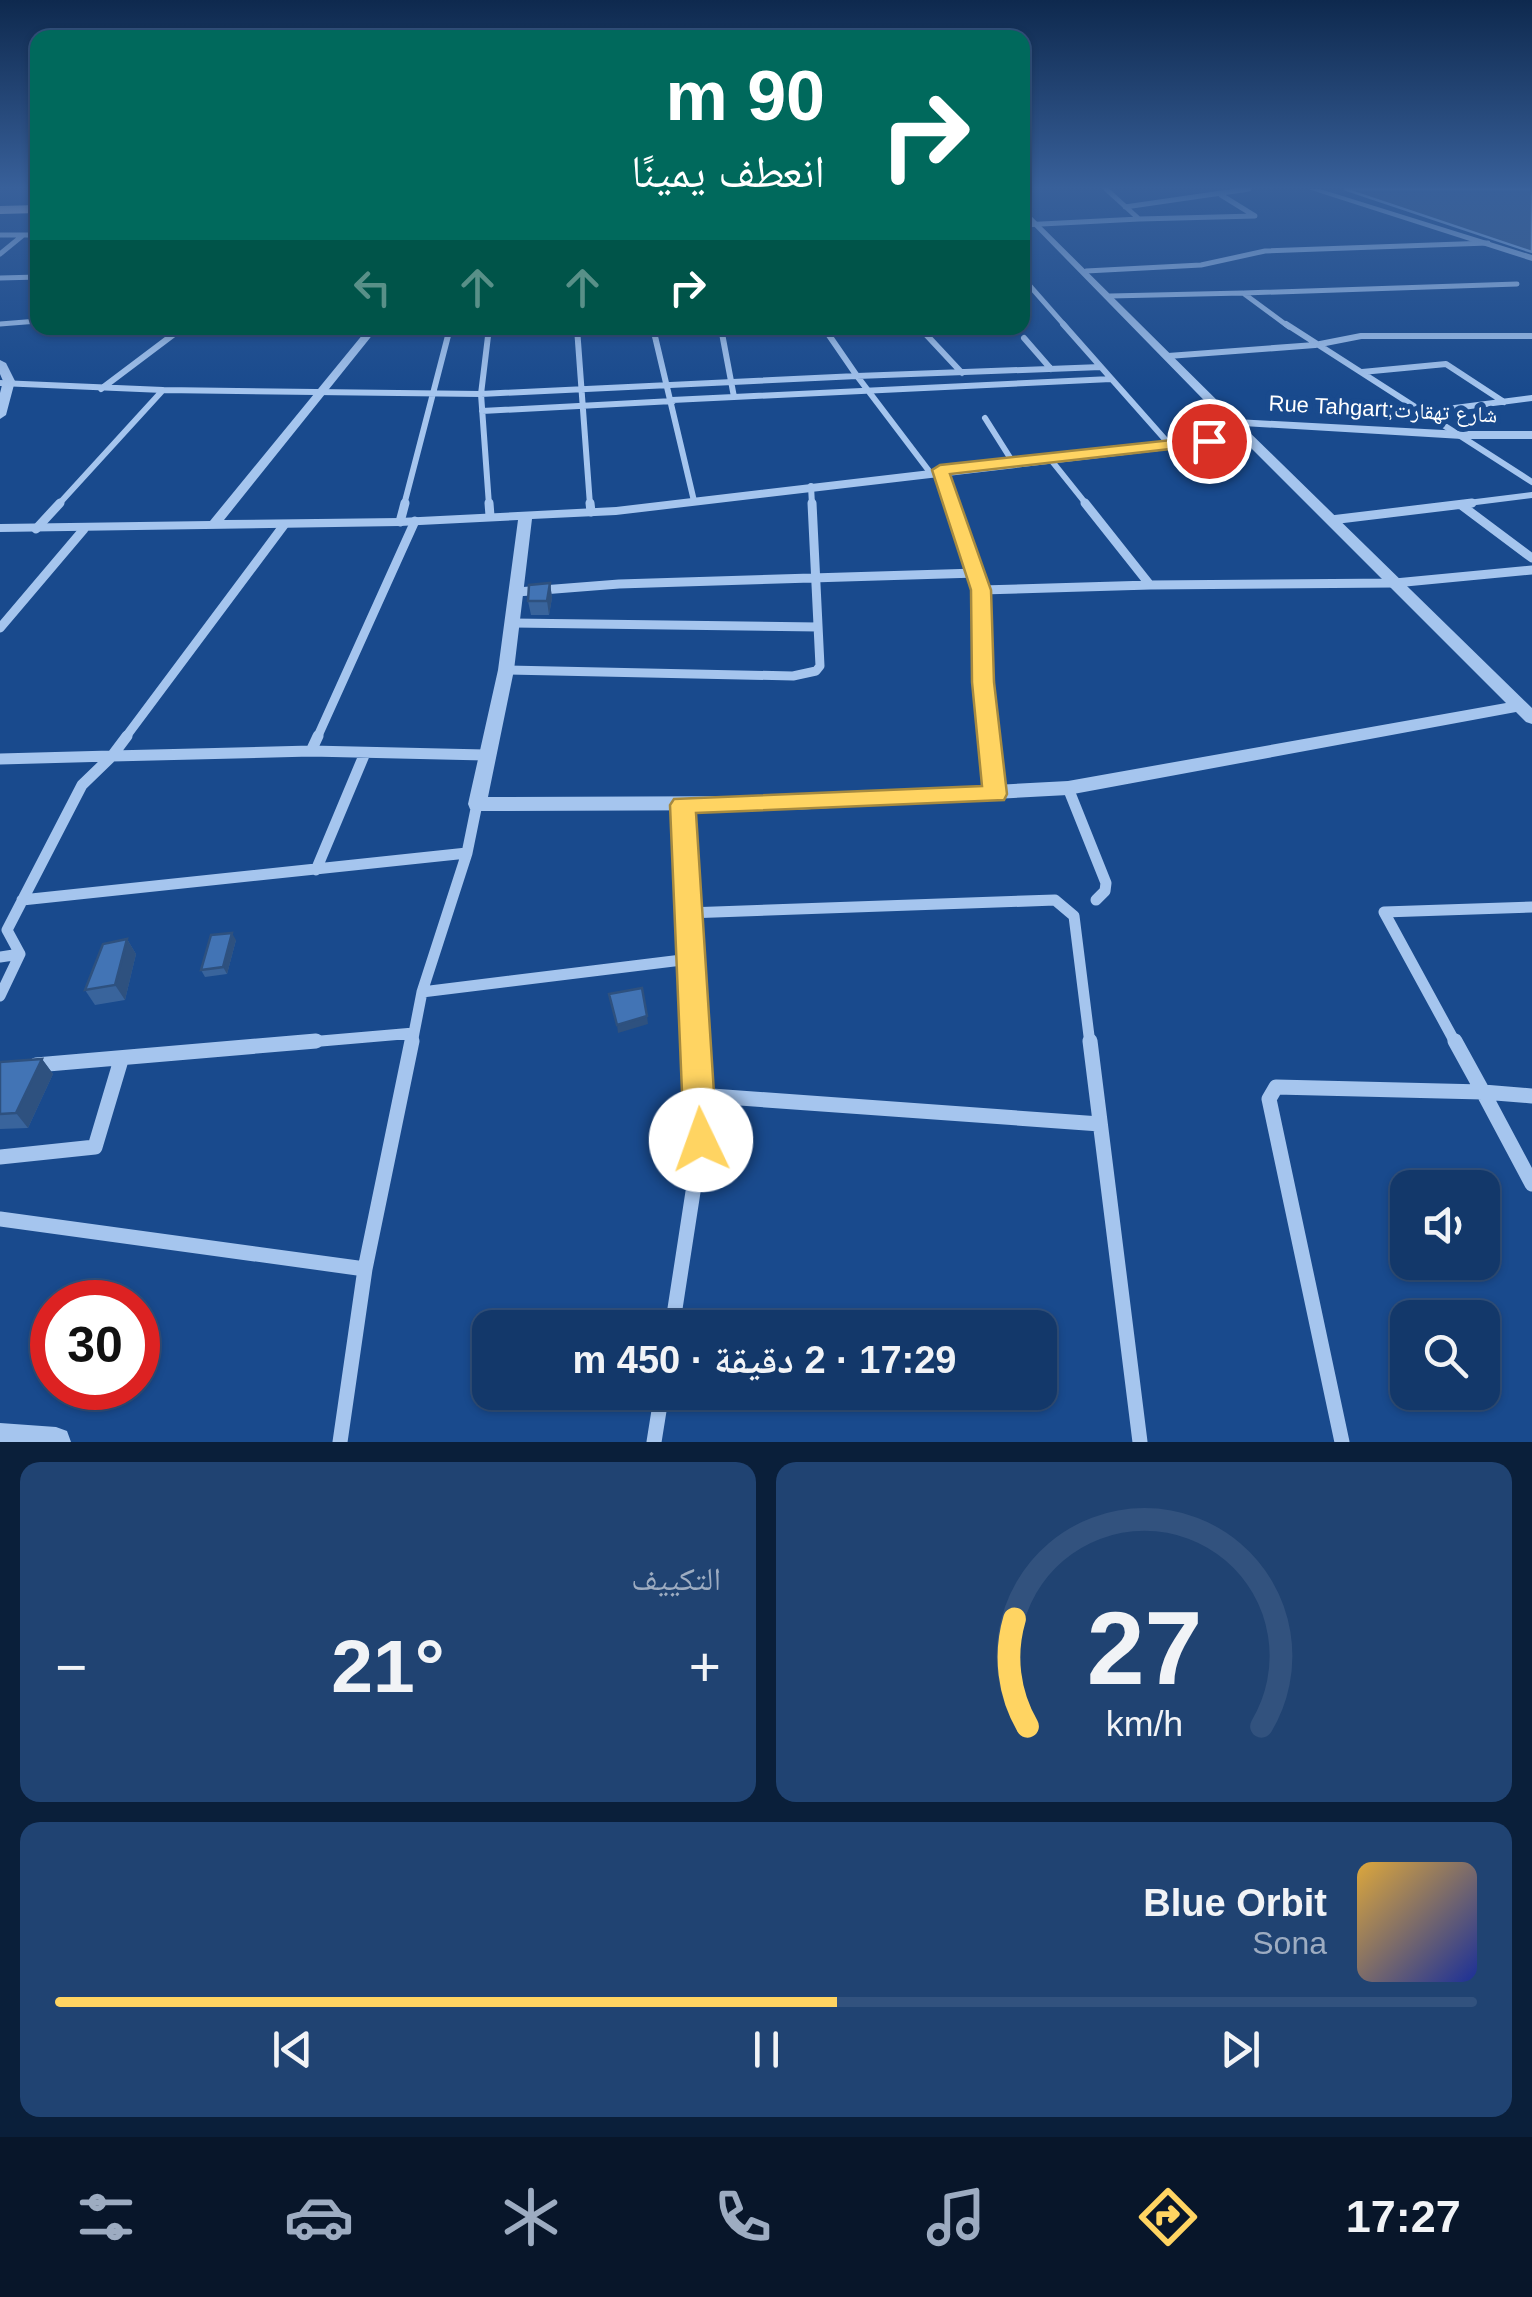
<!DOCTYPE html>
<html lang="ar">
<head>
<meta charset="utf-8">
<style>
	body { margin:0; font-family:Helvetica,"Noto Naskh Arabic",sans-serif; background:#204372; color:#f1f3f6; direction:rtl; height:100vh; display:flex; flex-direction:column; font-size:38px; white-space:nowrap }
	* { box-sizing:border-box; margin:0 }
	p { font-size:32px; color:#9dacc1 }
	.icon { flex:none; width:55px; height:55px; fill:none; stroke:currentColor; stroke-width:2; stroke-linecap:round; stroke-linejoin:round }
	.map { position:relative; height:1442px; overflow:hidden; direction:ltr }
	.side { display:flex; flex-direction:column; gap:20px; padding:20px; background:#0a1f3a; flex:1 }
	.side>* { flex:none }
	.guide { position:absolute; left:30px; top:30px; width:1000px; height:305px; border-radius:20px; box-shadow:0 2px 8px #0004,0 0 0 2px #32527e; direction:rtl; background:#00695c; color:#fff; overflow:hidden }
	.fabs { position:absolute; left:1390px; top:1170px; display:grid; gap:20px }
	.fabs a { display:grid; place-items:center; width:110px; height:110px; border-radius:20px; background:#13386a; box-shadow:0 2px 8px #0004,0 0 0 2px #32527e; font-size:50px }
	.speed { position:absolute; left:30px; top:1280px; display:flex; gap:20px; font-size:50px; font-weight:700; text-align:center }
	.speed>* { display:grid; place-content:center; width:130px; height:130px; border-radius:50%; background:#13386a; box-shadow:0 2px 8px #0004,0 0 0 2px #32527e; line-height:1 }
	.speed .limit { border:15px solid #d22; background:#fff; color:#111 }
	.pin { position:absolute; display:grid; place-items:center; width:85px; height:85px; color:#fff; margin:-42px; border:5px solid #fff; border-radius:50%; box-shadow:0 2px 10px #0007 }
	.me { position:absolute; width:110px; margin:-55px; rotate:357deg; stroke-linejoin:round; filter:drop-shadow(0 0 8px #0008) }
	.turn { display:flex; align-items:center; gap:35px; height:210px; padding:0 40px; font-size:45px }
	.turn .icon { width:130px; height:130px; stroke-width:2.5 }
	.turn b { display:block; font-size:70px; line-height:85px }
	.lanes { display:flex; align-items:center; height:95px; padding:0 40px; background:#0003; justify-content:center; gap:50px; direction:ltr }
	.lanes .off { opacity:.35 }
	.big { font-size:75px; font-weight:800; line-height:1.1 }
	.side .card { flex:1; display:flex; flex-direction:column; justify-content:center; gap:15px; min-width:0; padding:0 35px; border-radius:20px; background:#204372 }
	.side .dial { align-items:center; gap:0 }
	.dial svg { height:260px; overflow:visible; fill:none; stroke:#32527e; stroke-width:7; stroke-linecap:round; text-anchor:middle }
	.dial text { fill:#f1f3f6; stroke:none }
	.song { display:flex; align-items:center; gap:30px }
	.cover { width:120px; height:120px; border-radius:15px; background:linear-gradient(135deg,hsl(40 70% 55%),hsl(230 70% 35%)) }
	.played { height:10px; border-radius:5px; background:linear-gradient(90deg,#ffd462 55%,#32527e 55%) }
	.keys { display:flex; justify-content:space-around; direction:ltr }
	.heat { display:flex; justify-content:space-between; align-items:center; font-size:55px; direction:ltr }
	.side .tiles { flex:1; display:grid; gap:20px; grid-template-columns:1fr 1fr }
	.card:last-child { grid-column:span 2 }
	.trip { position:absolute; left:472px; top:1310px; width:585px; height:100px; border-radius:20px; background:#13386a; box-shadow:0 2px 8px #0004,0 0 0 2px #32527e; font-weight:800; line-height:100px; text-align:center; direction:rtl }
	.tabs { display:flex; height:160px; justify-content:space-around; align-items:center; background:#08162a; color:#9dacc1 }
	.tabs .icon { width:70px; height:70px }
	.tabs .on { color:#ffd462 }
	.tabs b { font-size:45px; color:#f1f3f6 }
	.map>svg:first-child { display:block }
</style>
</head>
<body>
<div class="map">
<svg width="1532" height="1442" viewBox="0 0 1532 1442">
	<rect width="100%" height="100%" fill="#194a8d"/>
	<path fill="#375b8b" stroke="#98c0f0" stroke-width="2.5" d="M1344,189H1532V252Z"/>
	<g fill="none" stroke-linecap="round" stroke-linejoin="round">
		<path stroke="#a5c5ee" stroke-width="5" d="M1125,207L1249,189
			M1139,219L1255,216L1221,195
			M1022,225L1139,219L1106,189
			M0,235H38
			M0,254L22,236
			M1086,271L1201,265L1265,251L1488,243
			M1022,277L1066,327
			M0,278L38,277
			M1244,293L1517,284
			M1110,296L1243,293L1289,327
			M0,324L38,321"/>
		<path stroke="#a5c5ee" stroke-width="6" d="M1063,324L1170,445
			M1286,324L1532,482
			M489,328L481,394L489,505
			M577,328L590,505
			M653,328L694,501
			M824,328L857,376L1101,367
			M920,328L962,373
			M177,332L223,328
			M1024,338L1051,369
			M1168,356L1315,345L1361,336H1532
			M1362,372L1446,364L1504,402
			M0,383L163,390
			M101,389L182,328
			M734,397L1111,379
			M672,400L734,397L721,328
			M482,411L673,401
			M1424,412L1532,398
			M985,418L1014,464
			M1051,460L1087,505
			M940,470L952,505
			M811,486L812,505
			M58,505L163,390L481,394L857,376L929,471
			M404,505L450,328
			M1452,505L1532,495"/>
		<path stroke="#a5c5ee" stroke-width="9" d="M489,503L490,516
			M590,503L591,512
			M951,503L981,590L989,738
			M1461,505L1532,558
			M1331,520L1472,503
			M400,522L405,503
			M36,529L60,503
			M1150,585L1395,583L1532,570
			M981,590L1150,585L1085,503
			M517,592L619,584L977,573
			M513,623L818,627
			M0,628L84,529
			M506,670L793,676L816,671L820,666L812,503
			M125,738L284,525
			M317,738L415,521"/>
		<path stroke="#a5c5ee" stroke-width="11" d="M127,736L112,756L311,751L485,755
			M989,736L995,794
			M311,751L318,736
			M0,759L111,756
			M1068,788L1106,883L1105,891L1096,900
			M477,804L467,853L422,992L690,959
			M683,805L687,913L1055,900L1074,916L1090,1044
			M316,870L365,753
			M22,900L467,853
			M687,913L695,1044
			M0,957L20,954
			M0,996L20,954L7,930L82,785L112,756
			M286,1044L414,1033L422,992
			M412,1044L414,1033
			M1456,1044L1384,912L1532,907"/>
		<path stroke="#a5c5ee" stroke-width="15" d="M1090,1041L1140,1442
			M1455,1041L1483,1092L1532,1096
			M36,1065L316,1041
			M698,1095L1100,1124
			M0,1157L95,1147L121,1060
			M0,1219L365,1269
			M672,1328L701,1140L695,1041
			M340,1442L365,1269L412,1041
			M654,1442L662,1392
			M1342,1442L1269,1099L1276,1087L1483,1092L1532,1184"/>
		<path fill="#a5c5ee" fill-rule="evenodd" d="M1308,189H1320L1532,255V261Z
			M1022,207L1236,419L1462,431H1532V439H1462L1243,426L1532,708V724L1526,722L1516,712L1068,795L793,810L477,811L470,809L468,804L498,670L518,520L400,526L0,532V524L210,521L368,328H378L224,520L400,518L616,507L1237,434L1022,214ZM1244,441L1506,703L1068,781L793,796L488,797L514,670L532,519L616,515Z
			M0,360L6,363L15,381L6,415L0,419V393L3,381L0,374Z
			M0,1423L56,1427L67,1431L71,1442H0Z"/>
		<path fill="#ecf3ff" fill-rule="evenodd" d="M38,205V213L0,214V206Z"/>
	</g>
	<path fill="#39649c" d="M550,583L552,598L549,615H531L528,601Z
		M127,939L136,954L125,1000L95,1005L85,990Z
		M236,940L227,974L205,977L201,970Z
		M42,1059L53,1074L28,1128L0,1129V1062Z"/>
	<path fill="#2e517f" d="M550,583L552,598L549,615L547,601Z
		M232,933L236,940L227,974L223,967Z
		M127,939L136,954L125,1000L115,985Z
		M647,1016L648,1024L618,1033L617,1025Z
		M42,1059L53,1074L28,1128L16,1113Z"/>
	<path fill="#4274b5" stroke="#2e517f" stroke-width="2.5" d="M550,583L547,601H528L529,585Z
		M232,933L223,967L201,970L211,935Z
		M127,939L115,985L85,990L103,944Z
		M642,988L647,1016L617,1025L609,994Z
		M42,1059L16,1113L0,1114V1062Z"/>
	<linearGradient id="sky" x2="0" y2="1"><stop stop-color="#0e294e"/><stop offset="0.48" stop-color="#38609a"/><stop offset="1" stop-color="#38609a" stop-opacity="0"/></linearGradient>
	<rect width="1532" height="391" fill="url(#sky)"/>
	<path fill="#ffd462" stroke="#a68a40" stroke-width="2.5" d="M1209,436L1217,441L1214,444L950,474L991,590L994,682L1007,794L1004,800L696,813L717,1140L712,1151L701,1155L689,1151L684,1140L670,805L674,799L982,786L972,682L971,590L932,470L940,465Z"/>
	<g text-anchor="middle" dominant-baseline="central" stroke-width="10" stroke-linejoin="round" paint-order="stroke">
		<g font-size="22" fill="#fff" stroke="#194a8d">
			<text transform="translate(1383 409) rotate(3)">Rue Tahgart;شارع تهقارت</text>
		</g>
	</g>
</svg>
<div class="fabs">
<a><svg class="icon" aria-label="sound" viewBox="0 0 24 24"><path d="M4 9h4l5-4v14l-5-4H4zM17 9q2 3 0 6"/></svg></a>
<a><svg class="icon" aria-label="search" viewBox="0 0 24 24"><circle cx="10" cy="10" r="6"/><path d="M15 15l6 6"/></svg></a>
</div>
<div class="speed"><div class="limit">30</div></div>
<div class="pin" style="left:1209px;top:441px;background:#d93025"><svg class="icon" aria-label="arrive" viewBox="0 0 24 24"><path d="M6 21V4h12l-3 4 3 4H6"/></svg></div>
<svg class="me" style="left:701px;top:1140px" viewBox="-20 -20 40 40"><circle r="19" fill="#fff"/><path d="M0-13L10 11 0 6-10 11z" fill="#ffd462"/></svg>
<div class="trip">17:29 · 2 دقيقة · 450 m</div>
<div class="guide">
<div class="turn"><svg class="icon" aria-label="right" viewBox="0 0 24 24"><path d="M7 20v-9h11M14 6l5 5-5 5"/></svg><div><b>90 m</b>انعطف يمينًا</div></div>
<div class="lanes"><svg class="icon off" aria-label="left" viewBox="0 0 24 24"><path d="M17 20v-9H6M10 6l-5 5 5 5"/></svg><svg class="icon off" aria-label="ahead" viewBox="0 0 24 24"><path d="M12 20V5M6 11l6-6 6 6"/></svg><svg class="icon off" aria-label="ahead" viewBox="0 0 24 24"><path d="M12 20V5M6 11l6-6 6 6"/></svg><svg class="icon" aria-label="right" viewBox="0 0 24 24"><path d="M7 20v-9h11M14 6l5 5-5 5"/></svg></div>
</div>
</div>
<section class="side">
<div class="tiles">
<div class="card dial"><svg viewBox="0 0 100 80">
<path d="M14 69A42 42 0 1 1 86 69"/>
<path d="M14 69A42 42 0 0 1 10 36" stroke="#ffd462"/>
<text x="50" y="56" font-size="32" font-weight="700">27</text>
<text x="50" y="72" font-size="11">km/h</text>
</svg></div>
<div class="card"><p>التكييف</p>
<div class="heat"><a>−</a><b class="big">21°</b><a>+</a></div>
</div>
<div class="card">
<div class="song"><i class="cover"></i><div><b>Blue Orbit</b><p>Sona</p></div></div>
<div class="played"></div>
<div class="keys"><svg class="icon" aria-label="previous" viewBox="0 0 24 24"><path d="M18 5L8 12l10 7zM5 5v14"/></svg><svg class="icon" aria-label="pause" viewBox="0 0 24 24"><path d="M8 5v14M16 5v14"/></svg><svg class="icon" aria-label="next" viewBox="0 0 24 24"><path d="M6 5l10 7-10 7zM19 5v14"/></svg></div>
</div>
</div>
</section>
<nav class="tabs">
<b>17:27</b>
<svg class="icon on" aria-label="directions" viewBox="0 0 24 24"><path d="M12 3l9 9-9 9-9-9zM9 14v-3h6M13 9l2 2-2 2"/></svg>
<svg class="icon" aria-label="music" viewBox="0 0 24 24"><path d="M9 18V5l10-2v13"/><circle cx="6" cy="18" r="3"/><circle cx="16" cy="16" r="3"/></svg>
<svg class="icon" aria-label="phone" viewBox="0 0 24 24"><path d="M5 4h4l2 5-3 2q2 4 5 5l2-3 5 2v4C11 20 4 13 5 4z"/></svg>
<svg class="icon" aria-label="climate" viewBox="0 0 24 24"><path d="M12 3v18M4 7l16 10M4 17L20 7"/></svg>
<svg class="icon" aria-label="car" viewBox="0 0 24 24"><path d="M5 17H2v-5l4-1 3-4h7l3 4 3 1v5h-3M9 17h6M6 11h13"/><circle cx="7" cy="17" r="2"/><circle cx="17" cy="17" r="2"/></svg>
<svg class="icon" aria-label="filters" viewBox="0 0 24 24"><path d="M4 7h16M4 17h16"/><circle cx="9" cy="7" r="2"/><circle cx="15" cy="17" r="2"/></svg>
</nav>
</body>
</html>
